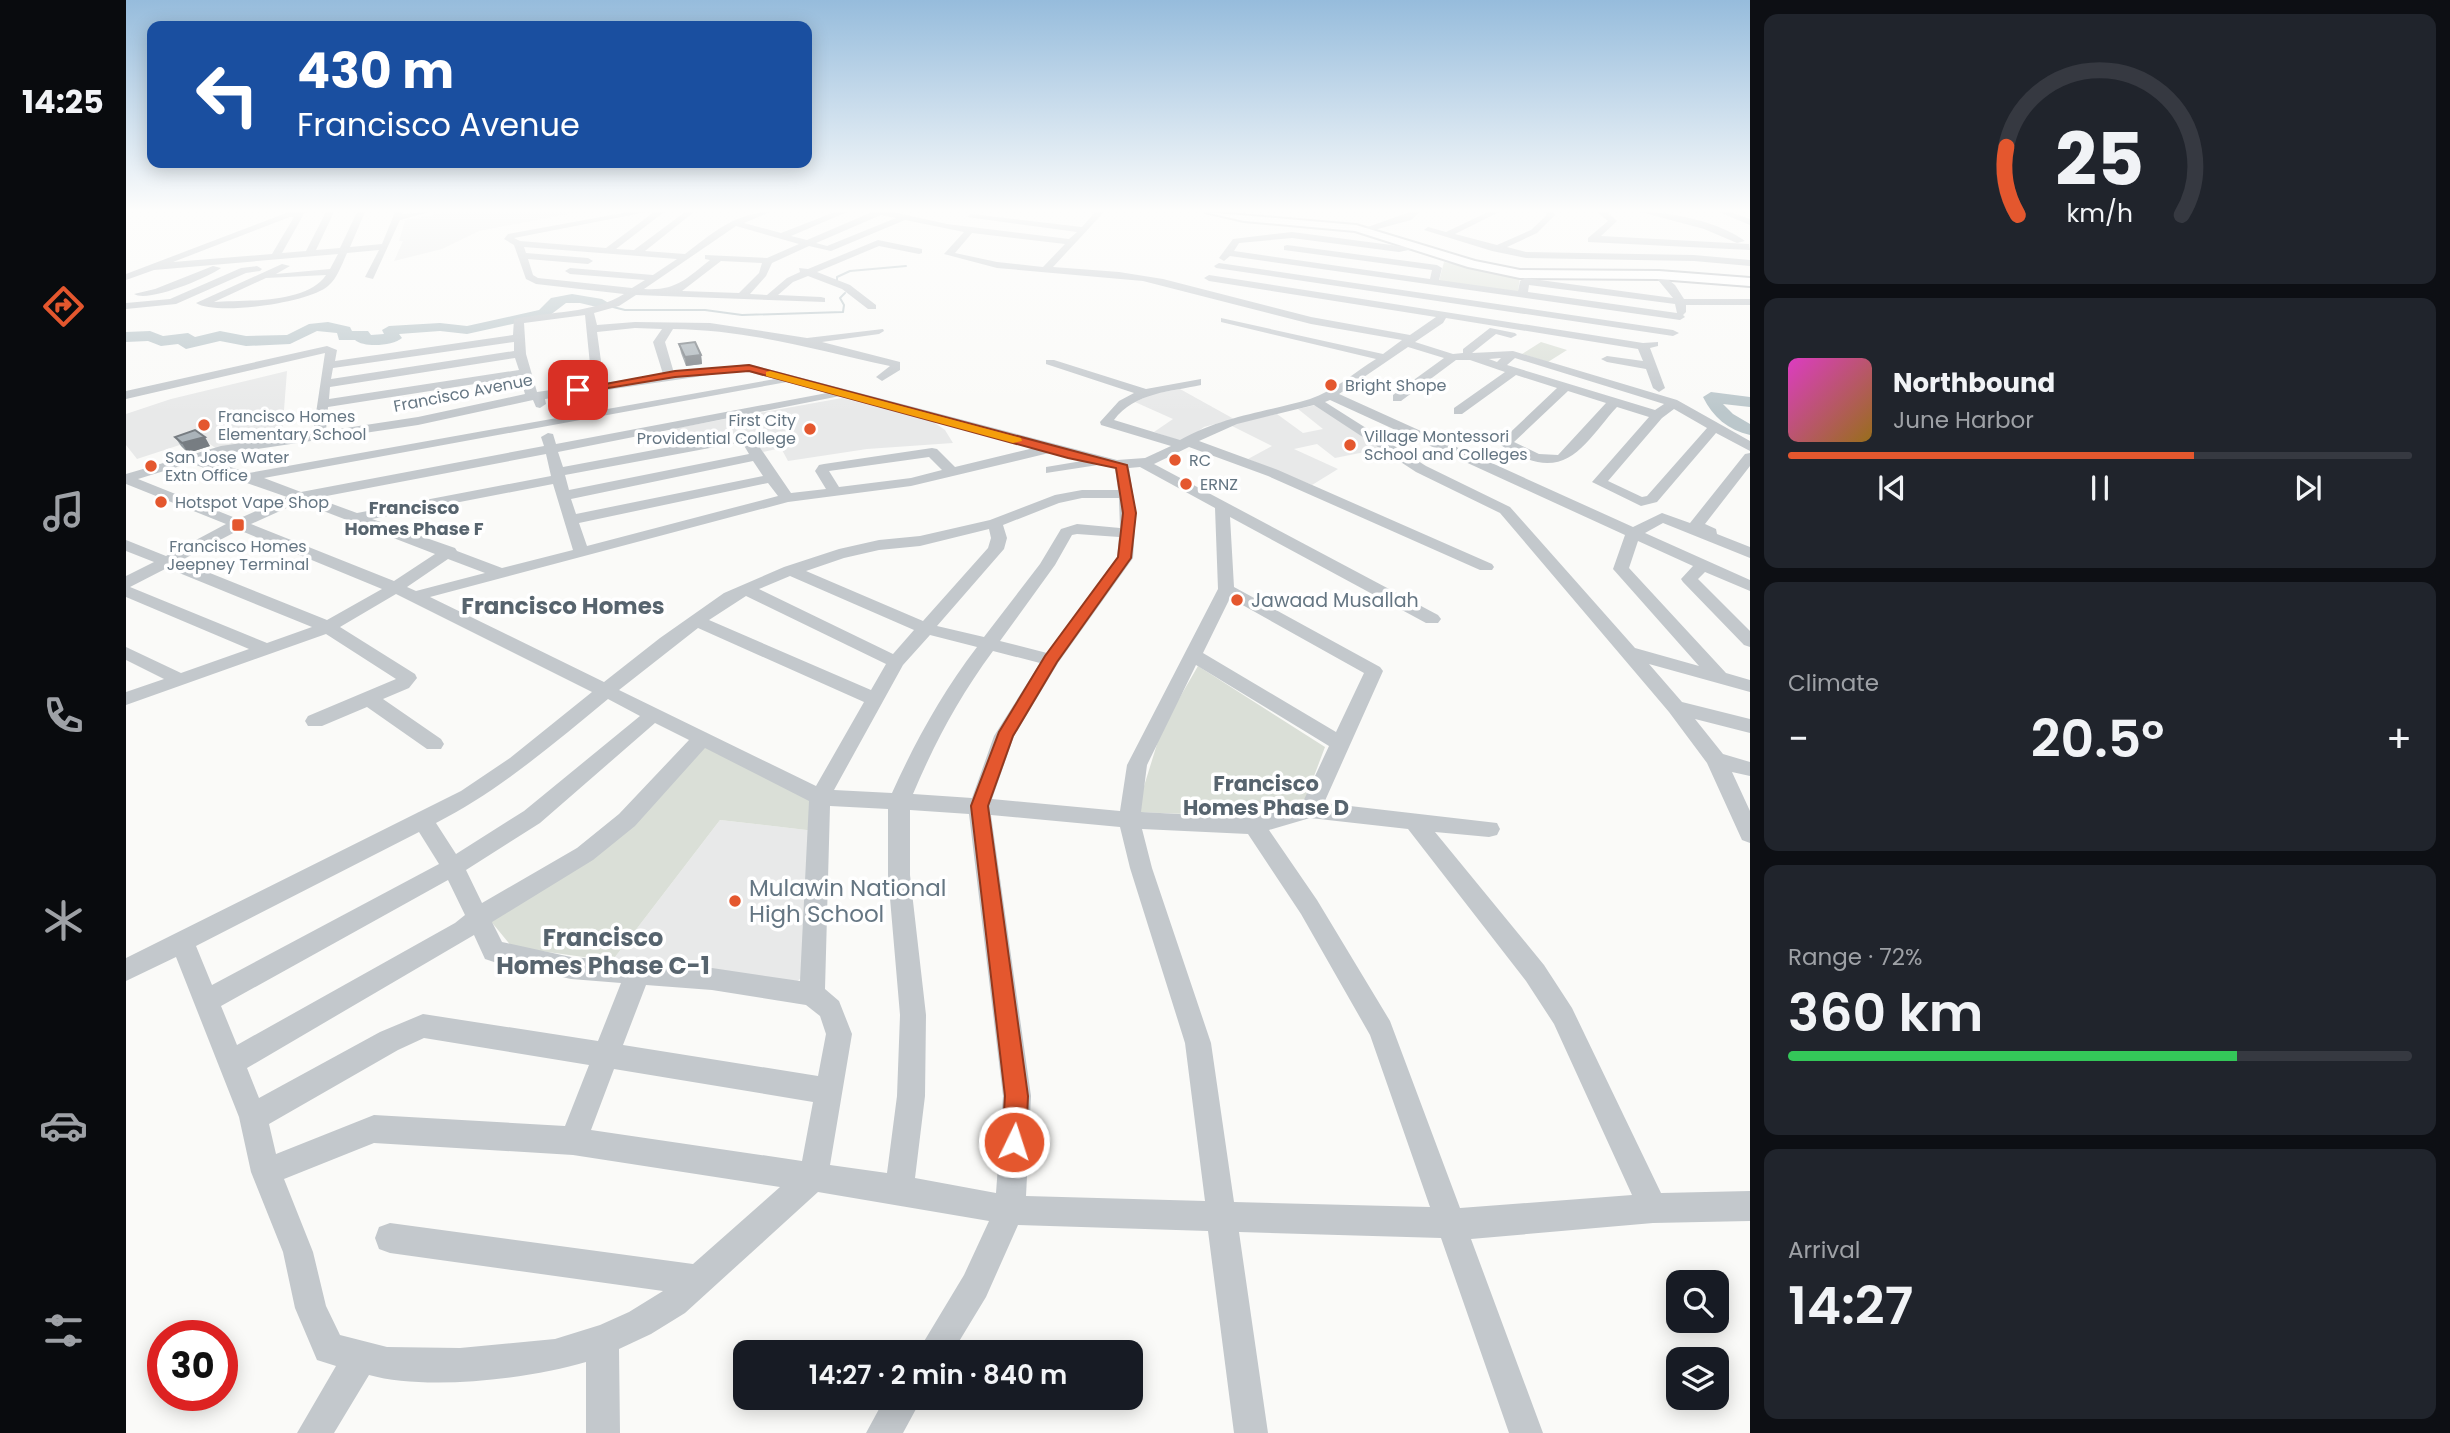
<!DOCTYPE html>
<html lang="en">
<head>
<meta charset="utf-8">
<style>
	body { margin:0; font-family:Poppins,sans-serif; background:#20242c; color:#f1f3f6; height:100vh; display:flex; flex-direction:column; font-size:26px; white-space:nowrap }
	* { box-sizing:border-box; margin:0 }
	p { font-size:23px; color:#9ea1a6 }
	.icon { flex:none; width:38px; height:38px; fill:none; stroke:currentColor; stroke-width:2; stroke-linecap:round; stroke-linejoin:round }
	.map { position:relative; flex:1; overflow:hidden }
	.side { display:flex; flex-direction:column; gap:14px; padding:14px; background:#0d0f14; width:700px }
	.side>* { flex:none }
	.hud { position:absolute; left:21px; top:21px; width:665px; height:147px; border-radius:14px; box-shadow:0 4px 18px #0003; background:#1a4fa0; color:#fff; overflow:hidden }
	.fabs { position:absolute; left:1540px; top:1270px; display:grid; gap:14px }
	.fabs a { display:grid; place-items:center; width:63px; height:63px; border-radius:14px; background:#171b24; box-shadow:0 4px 18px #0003; font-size:35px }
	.speed { position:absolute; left:21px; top:1320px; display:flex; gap:14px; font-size:35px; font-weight:700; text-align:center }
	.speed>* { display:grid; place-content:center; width:91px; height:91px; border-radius:50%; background:#171b24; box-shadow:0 4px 18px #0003; line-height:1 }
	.speed .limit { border:10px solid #d22; background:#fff; color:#111 }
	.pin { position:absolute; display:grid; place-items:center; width:60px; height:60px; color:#fff; margin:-30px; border-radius:14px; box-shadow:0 4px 10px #0006 }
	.me { position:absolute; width:77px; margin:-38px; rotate:4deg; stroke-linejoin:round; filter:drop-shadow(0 0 5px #0008) }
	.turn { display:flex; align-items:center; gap:24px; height:147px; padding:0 35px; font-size:32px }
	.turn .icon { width:91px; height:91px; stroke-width:2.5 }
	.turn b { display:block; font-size:49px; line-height:60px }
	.big { font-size:52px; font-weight:600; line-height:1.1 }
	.side .widget { flex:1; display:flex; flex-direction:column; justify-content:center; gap:10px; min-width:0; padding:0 24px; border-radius:14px; background:#20242c }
	.side .dial { align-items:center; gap:0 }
	.dial svg { height:182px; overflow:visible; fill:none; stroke:#363941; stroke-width:7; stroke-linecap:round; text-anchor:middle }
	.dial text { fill:#f1f3f6; stroke:none }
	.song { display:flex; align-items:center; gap:21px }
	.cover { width:84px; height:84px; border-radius:10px; background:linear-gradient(135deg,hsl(310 70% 55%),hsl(40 70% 35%)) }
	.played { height:7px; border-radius:4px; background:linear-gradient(90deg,#e4572e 65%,#363941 65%) }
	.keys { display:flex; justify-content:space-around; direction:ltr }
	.heat { display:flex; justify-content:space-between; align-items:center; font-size:38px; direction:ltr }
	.charge { height:10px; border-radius:5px; background:linear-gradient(90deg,#34c759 72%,#363941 0) }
	.trip { position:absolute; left:607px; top:1340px; width:410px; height:70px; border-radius:14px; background:#171b24; box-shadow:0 4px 18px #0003; font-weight:600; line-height:70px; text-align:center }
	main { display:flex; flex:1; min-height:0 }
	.tab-bar { display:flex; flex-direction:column; width:126px; justify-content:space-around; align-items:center; background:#090b0e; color:#9ea1a6 }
	.tab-bar .icon { width:49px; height:49px }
	.tab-bar .selected { color:#e4572e }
	.tab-bar b { font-size:32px; color:#f1f3f6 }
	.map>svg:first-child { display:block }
</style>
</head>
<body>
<main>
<nav class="tab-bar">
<b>14:25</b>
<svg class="icon selected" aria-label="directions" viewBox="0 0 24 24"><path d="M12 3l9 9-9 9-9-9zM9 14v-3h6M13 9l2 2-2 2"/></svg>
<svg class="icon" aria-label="music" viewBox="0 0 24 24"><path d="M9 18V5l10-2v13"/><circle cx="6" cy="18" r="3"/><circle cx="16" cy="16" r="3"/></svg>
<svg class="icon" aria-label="phone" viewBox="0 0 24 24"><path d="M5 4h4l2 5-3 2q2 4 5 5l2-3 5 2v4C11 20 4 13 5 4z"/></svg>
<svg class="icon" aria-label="climate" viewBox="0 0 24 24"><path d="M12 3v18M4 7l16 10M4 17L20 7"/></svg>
<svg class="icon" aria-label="car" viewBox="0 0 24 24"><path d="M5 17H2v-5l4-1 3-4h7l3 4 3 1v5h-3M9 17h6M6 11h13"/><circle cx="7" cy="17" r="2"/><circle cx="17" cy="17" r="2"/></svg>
<svg class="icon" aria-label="filters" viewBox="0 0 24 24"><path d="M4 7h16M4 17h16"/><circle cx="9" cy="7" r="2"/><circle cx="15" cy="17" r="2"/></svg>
</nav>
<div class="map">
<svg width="1624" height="1433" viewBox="0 0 1624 1433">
	<rect width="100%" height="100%" fill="#fafaf8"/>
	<path fill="#e8e9e9" d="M323,212H452L353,231L316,249L268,261L277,241H273L279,220Z
		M161,371L156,436L91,449L75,438L11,459L0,445V414L45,399Z
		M1054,389L1108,419L1078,427L1058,442L1028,432L1047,419L1009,402L1026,394Z
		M716,398L806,421L819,430L827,443L741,449L662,461L655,448L637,452L623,434L561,445L550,428Z
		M1194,404L1259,448L1209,458L1191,444L1168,449L1212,469L1186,485L1122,459L1146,446L1102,424L1151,414L1177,433L1197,429L1172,409Z
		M594,820L689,831L682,974L671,981L486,961Z"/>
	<path fill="#dadfd7" d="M1318,262L1394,276L1392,292L1313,281Z
		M1415,342L1441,350L1422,362L1396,354Z
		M1072,666L1199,747L1176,808L1132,817L1010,812L1036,728Z
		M579,746L689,802V831L594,820L486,961L386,947L363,919Z"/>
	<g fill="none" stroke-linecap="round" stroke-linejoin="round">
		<path stroke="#bbc7cb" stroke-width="2" d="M711,285V277L724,271L780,266
			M487,307L499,310H579L616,315L717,312L718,305L714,298L719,293"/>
		<path fill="#bbc7cb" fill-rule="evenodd" d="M446,294L476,299L486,305L479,309L454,303H440L423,316L341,334L314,331L273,334L276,338C267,346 238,348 229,340H213L211,333L191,331L164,344L120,346L94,341L60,349L52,344L35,346L22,341L0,342V332L24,331L37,336L62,333L69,337L94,331L120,336L161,335L183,324L202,322L224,327L226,331H242L245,335L258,334L256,330L263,326L314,323L341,326L413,310L425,298Z
			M1585,392L1624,397V407L1597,404L1607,414L1624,424V435C1602,430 1587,417 1577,397Z"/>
		<g stroke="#b5babe" stroke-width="4">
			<path id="major" d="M1079,212L1230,225L1349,261L1394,270L1533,271L1624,278V286L1533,279L1394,278L1342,267L1229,231L1118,221Z"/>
		</g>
		<path fill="#c3c8cc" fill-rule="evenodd" d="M163,212H179L156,253L180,251L200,212H208L190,250L214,248L231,212H239L224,247L256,244L269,212H277L276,214L303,212L274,220L247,279L239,277L253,250L221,253C216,264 211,279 202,286C183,303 90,316 70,303L156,264L164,266L150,274L204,269L212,254L28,270L0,280V274ZM164,217H168L146,254L47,262ZM200,275C181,304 119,300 88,302L140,278Z
			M502,212H521L388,238L394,241L480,248L528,212H538L490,249L508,250L559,212H568L519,251L559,254C585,234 610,212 644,212L618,223L655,233L709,212H721L665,236L681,240L746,212H767L821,224L943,239L951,232L841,217L845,214L956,227L969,212H978L927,267L993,272L1037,279L1185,317L1284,335L1310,317L1083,281L1078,278L1083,275L1517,343L1532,342V346L1524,348L1539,388L1533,392L1527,388L1520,369L1481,362L1475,359L1481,356L1517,361L1512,349L1320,318L1317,323L1289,342L1327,354L1337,353V349L1364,328L1389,333L1391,335L1385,338L1370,334L1346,353L1387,351L1551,400L1624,441V451L1590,433L1531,502L1515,506L1466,482L1523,417L1491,407C1464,436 1446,476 1401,459C1391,456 1380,450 1373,443L1431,388L1390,375L1336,414H1328V408L1379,372L1344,360H1330L1275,401H1267V395L1318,358L1282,347L1213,394L1507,527L1536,513L1564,523L1619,454L1624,453V466L1579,524L1590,529L1591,534L1624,547V558L1537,523L1519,533L1624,580V591L1579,572L1572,579L1624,631V647L1618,645L1557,582L1555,579L1567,566L1512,541L1503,568L1600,673L1624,680V692L1523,664L1556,702L1624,719V733L1569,719L1597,754L1624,762V776L1606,772L1624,811V843L1616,840L1581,763L1543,712L1374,513L1290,472L1188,405L1111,424L1073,441L1152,470L1366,564L1368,567L1366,570H1354L1142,476L1063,447L1028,464L1312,615L1315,619L1312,623H1300L1104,517L1108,587L1254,667L1257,671L1198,803L1371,823L1374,829L1371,835L1363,837L1309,832L1418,965L1446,1008L1535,1193L1624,1191V1221L1527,1223L1345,1239L1417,1433H1383L1315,1238L1113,1232L1142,1433H1108L1082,1231L892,1225L860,1297L826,1353H791L838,1275L863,1221L692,1192L559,1313L525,1334L493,1349L494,1433H460V1362C404,1379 300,1391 243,1375L208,1433H171L210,1366L191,1360L169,1308L157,1252L125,1172L113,1117L50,957L0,981V958L335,791L384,758L466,692L270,594L214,627L289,674L291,678L283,688L257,699L315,739L318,744L315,749H301L241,707L196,726H182L179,721L182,716L270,679L200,634L0,705V692L38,679L0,660V647L55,673L123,649L0,597V576L28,562L0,551V540L40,556L100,524L0,484V474L95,446L187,433L199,353L0,399V391L201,346L211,350L209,361L387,335L388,319C425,311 466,314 498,294L410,284L400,279L388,245L378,239L382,234ZM755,215L770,218L701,246L690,243ZM779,220L838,232L818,254L871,268L1017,281L1185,324L1276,340L1257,354L1095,318V322L1250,359C1229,372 1208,391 1184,399C1137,413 1100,415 1054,440L988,420C1009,392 1044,392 1075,385V379L1020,389L928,360H920V364L1008,393L993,401L974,422L975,425L1045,446L1019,458L991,460L623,364L548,373L539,342L547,329C624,330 690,350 764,366L750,377L756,381L774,370V362L696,342L753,334L758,331L757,329L681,338L584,323L509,322L471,325L468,313L493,306L510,295L699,302V298L695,297L652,295L667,282L682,276L716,289L742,309H750V305L724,285L691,272L753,246L793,254L796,253V249L752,240L682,269L673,268L674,272L661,278L641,295L624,294L640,276L646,263L683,246L705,251ZM610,226L673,244L641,258L579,255V259L584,260C560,279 550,291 518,289ZM846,233L939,244L917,267L871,262L829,253ZM398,247L551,259L527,275L444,268L439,271L444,274L519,280L506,288L412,278L407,275L402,259L462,264L467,261L462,258L400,253ZM595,261L636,263L633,273L613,293L556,291ZM459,315L466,384L411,392L400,354L398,323ZM509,328L536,329L527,342L537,374L478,383L471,332ZM388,342V351L205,379L207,368ZM389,358L393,370L203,399L204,387ZM1375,358L1371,362L1363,359ZM1389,358L1538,404L1529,410L1381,365ZM604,372H623L649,379L123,473L79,459L97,454L292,425L407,400L410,407L414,408L420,404L419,399ZM394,377L399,394L292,417L200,431L202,407ZM661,382L701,393L430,444L427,434L422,433L415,437L418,446L175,492L138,478ZM1442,391L1480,403L1432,455L1413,454L1388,442ZM714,396L908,448L829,467L811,449L806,448L698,464L693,465L689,471L700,489L665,493L626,436L613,434L437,467L432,452ZM1204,400L1499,535L1487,569L1573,666L1509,648L1384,507L1300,466L1199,402ZM1548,409L1581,428L1521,496L1516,497L1482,481L1536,418ZM616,442L623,454L443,490L439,475ZM923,453L956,461L920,467V473L972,465L989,468L992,490H956L929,495L864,520L794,536L753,540L713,549L658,567L598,593L534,638L478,682L304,597L662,502L785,486ZM420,454L425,476L231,513L190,498ZM803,457L816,470L785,478L713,487L703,471ZM627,461L637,476L450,514L445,499ZM64,463L161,497L112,519L12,479ZM1014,467L1089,508L1092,589L1001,765L994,811L866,799L888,736L932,663L1007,558L1010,513L1003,468ZM642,483L652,496L461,546L453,523ZM427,484L447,550L376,568L331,551L329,548L246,519ZM956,498H993L994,528L951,524L935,529L914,564L858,637L811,626L878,549L881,538L877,525L933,503ZM174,502L309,554L268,581L125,524ZM863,529L865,538L862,548L797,621L680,571L718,558L753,550L794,546ZM113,530L256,589L201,620L54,561ZM951,534L993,537L991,558L921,653L874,641L929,565L946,535ZM322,559L359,573L290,591L281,587ZM41,568L186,627L141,643L4,587ZM664,576L788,630L767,654L633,589ZM620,596L760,664L745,690L583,620ZM1104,598L1238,673L1210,732L1077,653ZM572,628L738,702L690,786L493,690ZM804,635L851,647C816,693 790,740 766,793L708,790L777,665ZM867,651L914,663L868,736L846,798L787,794C809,742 833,697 867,651ZM1070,665L1203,746L1176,804L1128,818L1015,812L1021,765ZM482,699L514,716L398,811L330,854L310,823C374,790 426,745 482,699ZM529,723L563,740L493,814L451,848L356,903L340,870L414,823ZM579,748L683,801L674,981L586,968L445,957L376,942L366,922L467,860L509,826ZM704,806L762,809V875L774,1015L771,1096L761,1173L704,1165L726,1034L713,1001L699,989ZM784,810L843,814L877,1096L870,1193L789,1178L799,1096L800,1015L784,875ZM865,815L994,827L1004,868L1059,1043L1079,1201L900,1196L905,1096ZM1184,818L1282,829L1400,981L1428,1024L1506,1195L1334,1208L1264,1021L1191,900L1143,830ZM1016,829L1122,834L1175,914L1244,1035L1304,1207L1108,1202L1085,1043L1026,868ZM293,832L313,864L86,985L70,946ZM322,880L339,915L329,923L111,1045L95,1006ZM348,935L359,959L368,962L445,979L495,983L472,1041L297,1014L254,1032L133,1098L121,1068ZM520,985L586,990L680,1005L694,1016L700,1034L692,1076L497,1045ZM298,1038L463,1065L439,1126L248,1115L150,1154L143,1124L272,1050ZM488,1069L687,1102L676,1161L465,1130ZM248,1143L447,1155L654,1187L567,1264L264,1223L253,1227L249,1238L253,1249L264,1253L537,1291L503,1312L474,1325L429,1339L334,1348L261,1347L214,1335L200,1306L187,1252L158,1179Z
			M1284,212H1294L1285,220L1237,233L1233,230Z
			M1362,212H1373L1329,234L1371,245L1405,230L1421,215L1419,212H1427L1429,215L1411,233L1381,247L1400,252L1568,255L1624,260V266L1568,261L1400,258L1366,251L1298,230L1302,227L1320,232Z
			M1471,212H1481L1491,221L1475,236L1623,244L1624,250L1462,242V238L1482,221Z
			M1515,212C1547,212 1593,222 1619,241L1611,243L1578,229Z
			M1593,212H1605L1624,219V225Z
			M1166,232L1273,246L1292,244L1297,247L1273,252L1166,238L1113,243L1108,251L1304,279L1306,270L1158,250V246L1161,245L1311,265L1316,268L1313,280L1392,291L1394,281L1399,278L1547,298L1528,275L1533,272L1549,285L1558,299H1624V305H1560V312L1557,315L1559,317L1554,320L1104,256L1098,261L1093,258L1107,239ZM1403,285L1549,304L1551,313L1402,292Z
			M1093,263L1547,330L1553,333L1547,336L1090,268L1088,266Z
			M87,266L95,268C81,278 22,303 8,294L29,289Z
			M131,266L136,269L134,271L120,273L50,304L0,309V303L44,299L115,268Z
			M759,1398H796L777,1433H740Z"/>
		<use href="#major" fill="#fff" fill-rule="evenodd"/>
	</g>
	<path fill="#929a9f" d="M553,344L575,355L576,364L560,366L555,353Z
		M49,437L84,446L62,453L55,446Z"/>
	<path fill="#777d82" d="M575,355L576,364L560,366L559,357Z
		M79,437L84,446L62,453L56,443Z"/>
	<path fill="#aab3b9" stroke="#777d82" stroke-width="2" d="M569,342L575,355L559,357L553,344Z
		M69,430L79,437L56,443L49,437Z"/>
	<linearGradient id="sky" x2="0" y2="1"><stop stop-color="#96bcdc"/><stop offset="0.51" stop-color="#fdfdfc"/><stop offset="1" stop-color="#fdfdfc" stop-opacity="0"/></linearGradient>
	<rect width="1624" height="413" fill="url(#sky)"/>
	<path fill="#e4572e" stroke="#94391e" stroke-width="2" d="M623,365L1001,465L1010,513L1005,558L931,662L887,736L862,806L902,1096L900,1142L896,1150L888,1153L879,1150L876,1142L879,1096L845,806L873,732L919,656L992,557L997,513L990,468L942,458L623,371L549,377L452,393L447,390L549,371Z"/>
	<path fill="#f59e0b" d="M644,371L895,438L896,441L887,443L640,376V372Z"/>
	<g fill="#e4572e" stroke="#fff" stroke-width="2.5">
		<circle cx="1205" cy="385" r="7"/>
		<circle cx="78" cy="425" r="7"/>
		<circle cx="684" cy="429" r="7"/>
		<circle cx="1224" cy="445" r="7"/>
		<circle cx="1049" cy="460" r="7"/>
		<circle cx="25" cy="466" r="7"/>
		<circle cx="1060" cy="484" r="7"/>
		<circle cx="35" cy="502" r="7"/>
		<rect x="105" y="518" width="14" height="14" rx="3.5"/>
		<circle cx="1111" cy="600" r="7"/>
		<circle cx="609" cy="901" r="7"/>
	</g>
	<g text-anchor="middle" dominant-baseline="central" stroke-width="7" stroke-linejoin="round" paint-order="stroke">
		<g font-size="16" fill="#657683" stroke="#fff" text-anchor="start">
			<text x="1219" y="385">Bright Shope</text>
			<text x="92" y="416">Francisco Homes<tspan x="92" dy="18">Elementary School</tspan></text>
			<text x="670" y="420" text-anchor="end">First City<tspan x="670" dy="18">Providential College</tspan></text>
			<text x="1238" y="436">Village Montessori<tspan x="1238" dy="18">School and Colleges</tspan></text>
			<text x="39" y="457">San Jose Water<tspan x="39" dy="18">Extn Office</tspan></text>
			<text x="1063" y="460">RC</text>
			<text x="1074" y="484">ERNZ</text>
			<text x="49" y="502">Hotspot Vape Shop</text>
			<text x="112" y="546" text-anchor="middle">Francisco Homes<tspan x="112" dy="18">Jeepney Terminal</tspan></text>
		</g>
		<g font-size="16" fill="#657683" stroke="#fff">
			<text transform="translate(337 393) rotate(-11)">Francisco Avenue</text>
		</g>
		<g font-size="18" font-weight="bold" fill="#57646e" stroke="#fff">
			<text x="288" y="507">Francisco<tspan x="288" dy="21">Homes Phase F</tspan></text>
		</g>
		<g font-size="19" fill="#657683" stroke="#fff" text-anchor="start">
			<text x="1125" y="600">Jawaad Musallah</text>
		</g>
		<g font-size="21" font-weight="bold" fill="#57646e" stroke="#fff">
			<text x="1140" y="783">Francisco<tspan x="1140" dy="24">Homes Phase D</tspan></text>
		</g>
		<g font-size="23" font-weight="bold" fill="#57646e" stroke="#fff">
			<text x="437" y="606">Francisco Homes</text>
		</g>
		<g font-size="23" fill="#657683" stroke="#fff" text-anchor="start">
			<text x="623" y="888">Mulawin National<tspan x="623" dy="26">High School</tspan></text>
		</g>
		<g font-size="24" font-weight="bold" fill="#57646e" stroke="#fff">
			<text x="477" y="937">Francisco<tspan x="477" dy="28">Homes Phase C-1</tspan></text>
		</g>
	</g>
</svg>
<div class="fabs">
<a><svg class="icon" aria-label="search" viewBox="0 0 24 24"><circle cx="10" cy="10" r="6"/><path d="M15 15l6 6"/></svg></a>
<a><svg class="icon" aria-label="layers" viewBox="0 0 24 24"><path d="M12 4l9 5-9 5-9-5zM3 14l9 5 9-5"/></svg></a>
</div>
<div class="speed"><div class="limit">30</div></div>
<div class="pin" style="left:452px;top:390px;background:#d93025"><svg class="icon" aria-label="arrive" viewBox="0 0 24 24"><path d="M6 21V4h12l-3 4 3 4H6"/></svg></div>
<svg class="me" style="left:888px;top:1142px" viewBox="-20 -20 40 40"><circle r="17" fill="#e4572e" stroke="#fff" stroke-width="3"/><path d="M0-11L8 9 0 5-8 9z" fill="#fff"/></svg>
<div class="trip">14:27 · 2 min · 840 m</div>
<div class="hud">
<div class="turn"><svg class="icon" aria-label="left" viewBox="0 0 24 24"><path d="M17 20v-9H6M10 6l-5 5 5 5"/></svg><div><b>430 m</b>Francisco Avenue</div></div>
</div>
</div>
<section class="side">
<div class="widget dial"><svg viewBox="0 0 100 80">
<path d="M14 69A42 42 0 1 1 86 69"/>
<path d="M14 69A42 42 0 0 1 9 39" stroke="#e4572e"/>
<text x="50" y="56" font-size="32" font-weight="700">25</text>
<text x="50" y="72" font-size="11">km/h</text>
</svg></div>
<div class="widget">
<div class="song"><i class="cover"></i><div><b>Northbound</b><p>June Harbor</p></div></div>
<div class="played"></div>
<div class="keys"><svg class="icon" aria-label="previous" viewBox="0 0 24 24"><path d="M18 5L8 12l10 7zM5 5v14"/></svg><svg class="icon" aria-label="pause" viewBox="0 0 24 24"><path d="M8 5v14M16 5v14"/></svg><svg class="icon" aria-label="next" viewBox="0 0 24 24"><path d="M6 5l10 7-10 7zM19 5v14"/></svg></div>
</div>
<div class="widget"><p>Climate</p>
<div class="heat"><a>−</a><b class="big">20.5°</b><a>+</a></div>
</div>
<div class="widget"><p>Range · 72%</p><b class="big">360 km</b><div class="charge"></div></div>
<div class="widget"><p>Arrival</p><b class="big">14:27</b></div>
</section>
</main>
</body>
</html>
